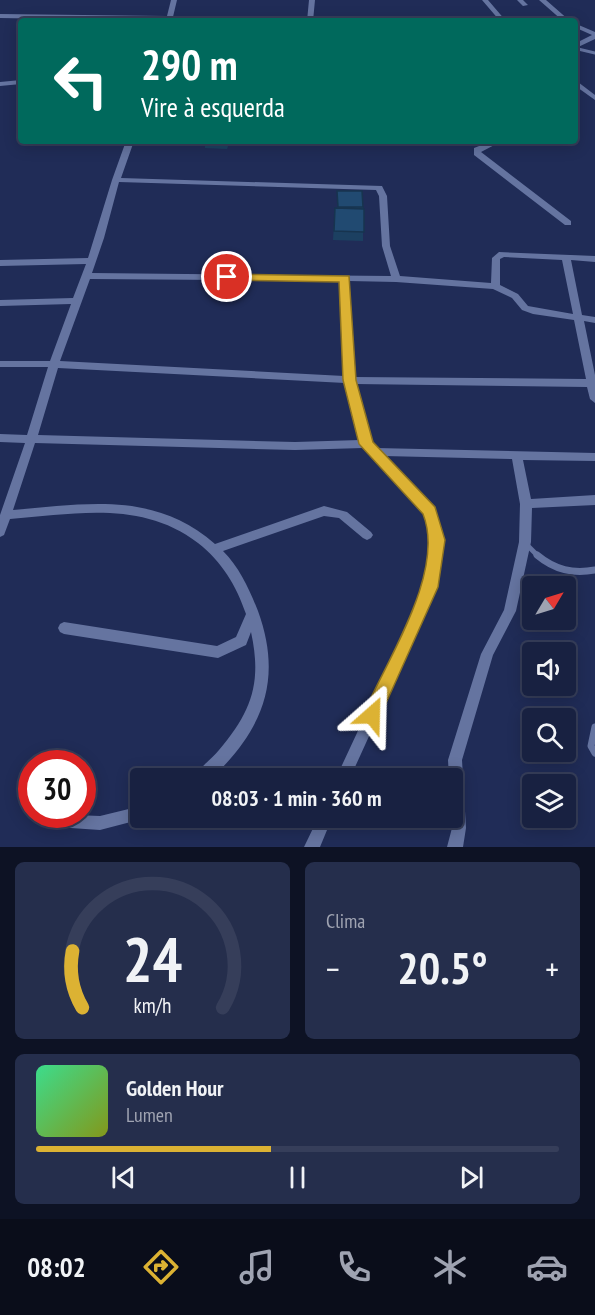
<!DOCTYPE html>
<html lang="pt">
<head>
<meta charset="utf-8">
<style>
	body { margin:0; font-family:"PT Sans Narrow",sans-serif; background:#252e4c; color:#f1f3f6; height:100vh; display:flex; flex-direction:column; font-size:22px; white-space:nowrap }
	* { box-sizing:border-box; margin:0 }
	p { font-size:20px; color:#9fa3b1 }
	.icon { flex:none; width:33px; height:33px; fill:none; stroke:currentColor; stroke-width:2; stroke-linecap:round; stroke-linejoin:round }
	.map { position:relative; height:847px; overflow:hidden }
	.panel { display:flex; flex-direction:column; gap:15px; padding:15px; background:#0d1224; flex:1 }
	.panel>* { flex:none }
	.hud { position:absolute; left:18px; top:18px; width:560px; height:126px; border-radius:6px; box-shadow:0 3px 15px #0003,0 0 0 2px #363e5a; background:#00695c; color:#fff; overflow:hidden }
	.needle { width:39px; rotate:52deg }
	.tools { position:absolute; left:522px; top:576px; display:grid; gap:12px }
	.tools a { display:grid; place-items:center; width:54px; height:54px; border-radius:6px; background:#182141; box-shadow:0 3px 15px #0003,0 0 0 2px #363e5a; font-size:30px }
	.speed { position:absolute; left:18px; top:750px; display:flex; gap:12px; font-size:30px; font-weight:700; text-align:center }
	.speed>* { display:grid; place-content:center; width:78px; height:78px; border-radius:50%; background:#182141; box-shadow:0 3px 15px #0003,0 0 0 2px #363e5a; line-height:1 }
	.speed .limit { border:9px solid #d22; background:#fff; color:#111 }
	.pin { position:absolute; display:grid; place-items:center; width:51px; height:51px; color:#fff; margin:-26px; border:3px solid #fff; border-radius:50%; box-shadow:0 2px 6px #0007 }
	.me { position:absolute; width:66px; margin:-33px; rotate:25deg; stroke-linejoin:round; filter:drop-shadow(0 0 4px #0008) }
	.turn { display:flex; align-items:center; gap:21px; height:126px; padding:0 24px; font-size:27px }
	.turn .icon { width:78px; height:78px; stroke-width:2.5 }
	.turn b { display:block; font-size:42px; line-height:51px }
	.big { font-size:45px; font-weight:700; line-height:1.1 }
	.panel .tile { flex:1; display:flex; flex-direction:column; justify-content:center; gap:9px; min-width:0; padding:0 21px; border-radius:9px; background:#252e4c }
	.panel .dial { align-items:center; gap:0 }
	.dial svg { height:156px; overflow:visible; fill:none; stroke:#363e5a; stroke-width:7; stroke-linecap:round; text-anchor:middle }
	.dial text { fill:#f1f3f6; stroke:none }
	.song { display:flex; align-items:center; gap:18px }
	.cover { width:72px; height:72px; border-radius:9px; background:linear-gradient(135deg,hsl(150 70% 55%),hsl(70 70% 35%)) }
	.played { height:6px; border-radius:3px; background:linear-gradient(90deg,#dcb233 45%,#363e5a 45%) }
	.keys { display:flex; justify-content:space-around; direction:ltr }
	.heat { display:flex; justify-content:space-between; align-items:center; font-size:33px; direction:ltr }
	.panel .tiles { flex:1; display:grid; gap:15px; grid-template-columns:1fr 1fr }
	.tile:last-child { grid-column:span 2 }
	.trip { position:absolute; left:130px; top:768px; width:333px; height:60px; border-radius:6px; background:#182141; box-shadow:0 3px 15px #0003,0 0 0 2px #363e5a; font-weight:700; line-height:60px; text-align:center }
	.dock { display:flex; height:96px; justify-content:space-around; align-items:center; background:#0a0d1a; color:#9fa3b1 }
	.dock .icon { width:42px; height:42px }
	.dock .selected { color:#dcb233 }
	.dock b { font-size:27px; color:#f1f3f6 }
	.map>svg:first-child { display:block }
</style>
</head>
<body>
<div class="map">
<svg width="595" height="847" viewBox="0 0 595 847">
	<rect width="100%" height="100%" fill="#202c57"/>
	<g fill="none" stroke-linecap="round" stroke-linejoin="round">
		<path stroke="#6574a0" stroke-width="3" d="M574,48L595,53"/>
		<path stroke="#6574a0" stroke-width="5" d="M526,544L539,557"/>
		<path stroke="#6574a0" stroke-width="7" d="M537,555C555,570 573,574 595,570
			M595,727L591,746L595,753"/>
		<path fill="#6574a0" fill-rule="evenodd" d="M171,0H177L172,21L0,18V14L167,16Z
			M309,0H315L313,21H307Z
			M482,0H488L506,21H500Z
			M517,0H523L528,5L523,6Z
			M539,0H546L570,21H563Z
			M574,23L595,32V39L574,49V44L592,35L574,27Z
			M574,79L595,95V100L574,85Z
			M21,80V84L0,86V82Z
			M126,141H134L121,178L382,186L387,196L390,246L400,276L491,283L492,258L499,252L595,256V262L571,260L582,315L595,317V323L584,321L595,375V403L590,399L587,387L355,384L371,442L376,448L595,453V461L523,460L531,499L595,495V505L532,508L531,542L516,611L493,655L462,760L466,828L463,847H447L452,828L451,818H453V778H449L448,760L481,654L504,610L519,542L520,504L512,459L384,456L433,508L444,540L437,587L350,778H336L425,587L432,540L424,513L363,448L295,450L35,443L13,510C87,504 155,491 215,544L324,506L347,512L371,532L373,535L371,538L367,540L363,538L339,518L324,516L223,551C240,568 249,589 258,611C283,680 263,729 212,778H195C199,767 212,759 219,750C252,711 262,682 251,632L246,645L218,658L64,634L60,632L58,628L60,624L64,622L217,646L236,637L246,614C236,585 222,562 198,543C142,500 75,514 10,519L4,535L0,537V515L25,443L0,442V434L27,435L48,367H0V361H50L71,304L0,306V300L73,298L86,264L0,266V260L88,258L112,180ZM119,182L376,190L379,196L382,246L391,276L92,273L104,238ZM504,257L562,260L573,314L528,306L518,294L500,285V259ZM90,279L340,281L344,376L60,361ZM349,281L396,282L493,289L512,298L522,310L533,314L574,320L586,379L354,377ZM58,368L345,383L360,440L295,442L38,435Z
			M492,141H502L481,152L571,221V225H565L474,155V148Z
			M141,806V818H146L100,830L56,827L51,825L49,820L51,814L100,816Z
			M318,818H332L320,847H304Z"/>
	</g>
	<path fill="#1c4061" d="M205,141H230L227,149L205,148Z
		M337,191L363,207V241L333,240L335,208H338Z"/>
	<path fill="#214a71" stroke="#17344f" stroke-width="1.5" d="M205,141H228L227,143Z
		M337,191H362L363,207H338Z
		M335,208L364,209V232L334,231Z"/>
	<path fill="#dcb233" stroke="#8f7421" stroke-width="1.5" d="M227,274L349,276L356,380L373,442L435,507L445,540L438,587L378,721L372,723L366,721L363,715C386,661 446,572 423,514L359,444L343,380L339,282L223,280V275Z"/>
</svg>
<div class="tools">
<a><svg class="needle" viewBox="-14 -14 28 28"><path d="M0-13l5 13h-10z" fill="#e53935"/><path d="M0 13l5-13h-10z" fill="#9fa3b1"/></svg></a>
<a><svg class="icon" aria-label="sound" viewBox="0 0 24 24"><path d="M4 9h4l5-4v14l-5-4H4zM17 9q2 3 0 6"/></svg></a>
<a><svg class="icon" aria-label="search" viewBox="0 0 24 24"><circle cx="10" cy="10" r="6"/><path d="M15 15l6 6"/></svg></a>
<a><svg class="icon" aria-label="layers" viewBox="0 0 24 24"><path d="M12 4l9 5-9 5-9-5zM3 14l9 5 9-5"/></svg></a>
</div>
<div class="speed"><div class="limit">30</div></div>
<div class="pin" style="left:227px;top:277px;background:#d93025"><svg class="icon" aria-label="arrive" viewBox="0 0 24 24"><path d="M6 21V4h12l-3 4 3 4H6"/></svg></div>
<svg class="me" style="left:372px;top:715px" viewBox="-20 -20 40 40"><path d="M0-17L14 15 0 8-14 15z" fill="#dcb233" stroke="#fff" stroke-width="4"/></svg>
<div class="trip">08:03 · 1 min · 360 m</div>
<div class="hud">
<div class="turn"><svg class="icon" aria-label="left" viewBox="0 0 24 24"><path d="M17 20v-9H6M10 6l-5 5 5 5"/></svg><div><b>290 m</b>Vire à esquerda</div></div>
</div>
</div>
<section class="panel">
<div class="tiles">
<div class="tile dial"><svg viewBox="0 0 100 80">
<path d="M14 69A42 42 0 1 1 86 69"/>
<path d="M14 69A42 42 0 0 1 9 40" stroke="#dcb233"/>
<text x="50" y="56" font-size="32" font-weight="700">24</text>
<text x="50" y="72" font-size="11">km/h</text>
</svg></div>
<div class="tile"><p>Clima</p>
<div class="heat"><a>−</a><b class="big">20.5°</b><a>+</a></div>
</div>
<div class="tile">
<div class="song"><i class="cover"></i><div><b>Golden Hour</b><p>Lumen</p></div></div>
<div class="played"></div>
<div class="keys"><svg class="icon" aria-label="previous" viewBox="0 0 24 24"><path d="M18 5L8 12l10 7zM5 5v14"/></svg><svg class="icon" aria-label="pause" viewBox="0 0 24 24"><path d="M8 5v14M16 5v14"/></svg><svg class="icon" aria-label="next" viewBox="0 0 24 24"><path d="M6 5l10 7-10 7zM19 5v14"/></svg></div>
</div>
</div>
</section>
<nav class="dock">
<b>08:02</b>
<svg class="icon selected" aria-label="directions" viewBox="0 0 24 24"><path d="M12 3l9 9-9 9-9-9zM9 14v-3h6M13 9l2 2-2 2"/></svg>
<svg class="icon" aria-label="music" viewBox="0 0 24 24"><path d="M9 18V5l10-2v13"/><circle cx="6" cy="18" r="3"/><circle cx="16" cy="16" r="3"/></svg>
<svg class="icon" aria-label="phone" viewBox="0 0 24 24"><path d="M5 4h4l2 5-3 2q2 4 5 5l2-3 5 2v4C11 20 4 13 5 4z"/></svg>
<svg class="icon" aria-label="climate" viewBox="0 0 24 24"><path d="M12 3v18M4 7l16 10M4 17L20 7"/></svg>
<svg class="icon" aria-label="car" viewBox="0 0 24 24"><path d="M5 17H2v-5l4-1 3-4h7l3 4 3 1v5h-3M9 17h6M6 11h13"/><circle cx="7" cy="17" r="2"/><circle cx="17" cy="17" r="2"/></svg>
</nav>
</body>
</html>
